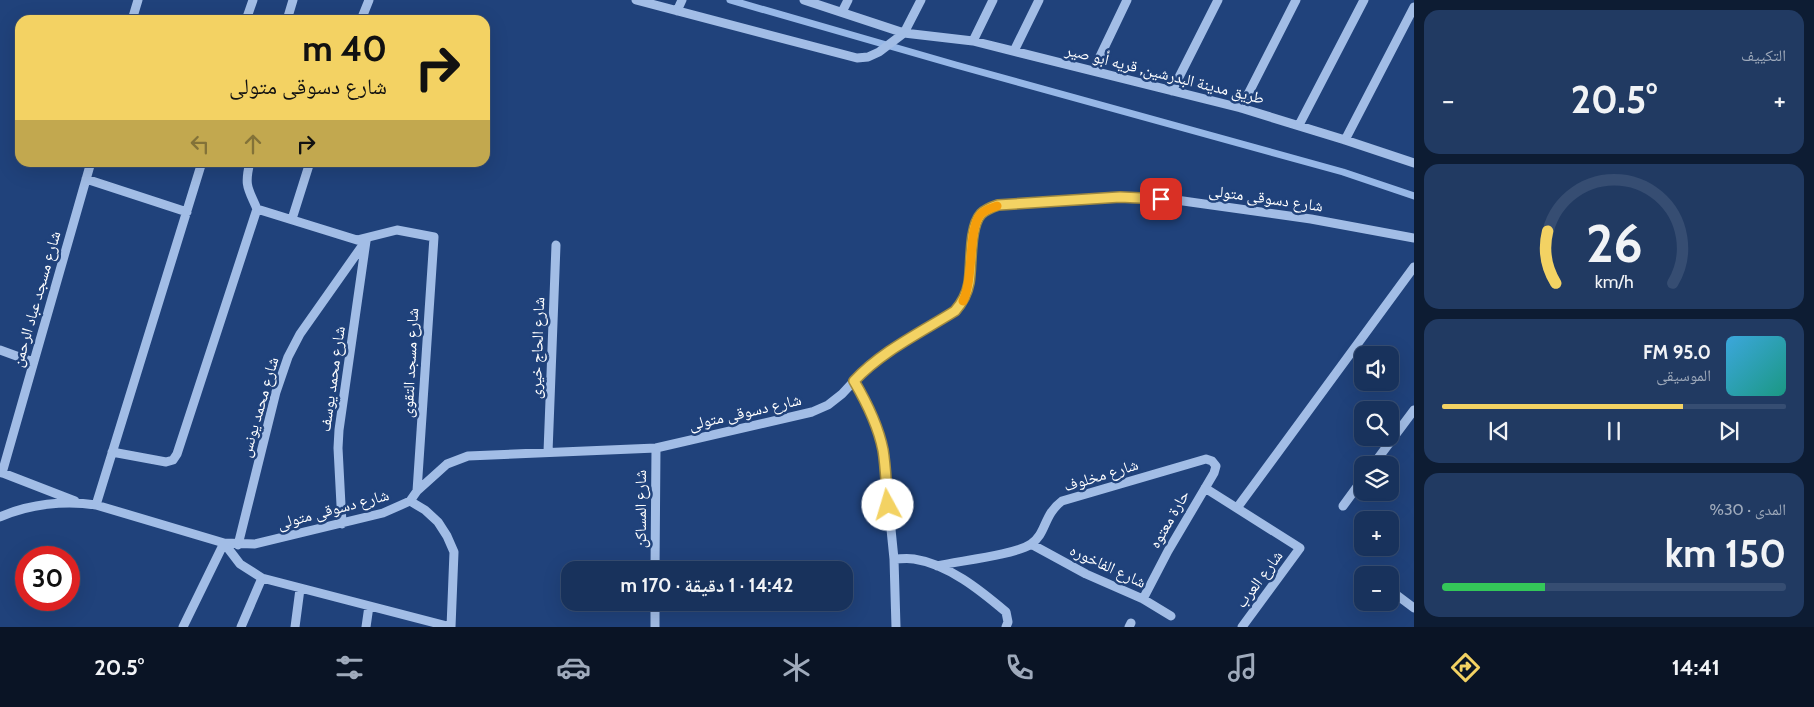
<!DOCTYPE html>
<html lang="ar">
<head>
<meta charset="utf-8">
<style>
	body { margin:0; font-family:Cabin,"Noto Naskh Arabic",sans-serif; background:#213a62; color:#f1f3f6; direction:rtl; height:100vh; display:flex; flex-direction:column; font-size:19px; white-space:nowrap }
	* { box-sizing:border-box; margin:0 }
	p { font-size:16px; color:#9faabb }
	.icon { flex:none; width:28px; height:28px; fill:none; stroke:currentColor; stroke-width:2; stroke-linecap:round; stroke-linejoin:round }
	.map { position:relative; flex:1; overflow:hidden; direction:ltr }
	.details { display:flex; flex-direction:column; gap:10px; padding:10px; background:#0d1c33; width:400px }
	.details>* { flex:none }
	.hud { position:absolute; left:15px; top:15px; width:475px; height:152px; border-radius:15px; box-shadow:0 5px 20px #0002,0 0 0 1px #364d72; direction:rtl; background:#f3d263; color:#111; overflow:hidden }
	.tools { position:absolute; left:1354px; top:346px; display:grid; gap:10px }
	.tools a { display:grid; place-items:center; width:45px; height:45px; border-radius:10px; background:#18325c; box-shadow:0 5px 20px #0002,0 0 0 1px #364d72; font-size:25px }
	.speed { position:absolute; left:15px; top:546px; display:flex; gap:10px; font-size:25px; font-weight:700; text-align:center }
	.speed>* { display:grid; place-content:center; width:65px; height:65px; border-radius:50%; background:#18325c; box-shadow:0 5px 20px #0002,0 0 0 1px #364d72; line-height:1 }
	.speed .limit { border:8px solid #d22; background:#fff; color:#111 }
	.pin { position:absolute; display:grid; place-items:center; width:42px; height:42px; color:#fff; margin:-21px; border-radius:10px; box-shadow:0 2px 8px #0006 }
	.me { position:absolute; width:55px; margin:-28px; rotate:354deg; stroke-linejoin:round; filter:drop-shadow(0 0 4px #0008) }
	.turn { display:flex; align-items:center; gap:18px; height:105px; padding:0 20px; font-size:22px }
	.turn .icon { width:65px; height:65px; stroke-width:2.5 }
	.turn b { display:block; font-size:35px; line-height:42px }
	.lanes { display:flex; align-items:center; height:48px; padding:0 20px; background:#0003; justify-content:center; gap:25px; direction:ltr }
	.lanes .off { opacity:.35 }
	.big { font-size:38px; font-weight:700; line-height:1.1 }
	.details .widget { flex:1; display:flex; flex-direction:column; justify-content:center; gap:8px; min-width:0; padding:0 18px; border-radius:15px; background:#213a62 }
	.details .dial { align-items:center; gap:0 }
	.dial svg { height:130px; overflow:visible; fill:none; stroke:#364d72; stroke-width:7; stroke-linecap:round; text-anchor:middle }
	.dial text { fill:#f1f3f6; stroke:none }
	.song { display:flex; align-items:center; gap:15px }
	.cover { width:60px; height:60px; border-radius:8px; background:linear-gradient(135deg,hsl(200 70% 55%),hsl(170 70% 35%)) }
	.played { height:5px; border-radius:2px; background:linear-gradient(90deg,#f3d263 70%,#364d72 70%) }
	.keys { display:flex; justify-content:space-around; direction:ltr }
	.heat { display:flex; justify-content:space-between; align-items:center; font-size:28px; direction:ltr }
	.charge { height:8px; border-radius:4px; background:linear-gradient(90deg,#34c759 30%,#364d72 0) }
	.trip { position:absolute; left:561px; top:561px; width:292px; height:50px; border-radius:15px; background:#18325c; box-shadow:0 5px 20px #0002,0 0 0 1px #364d72; font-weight:700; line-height:50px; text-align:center; direction:rtl }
	.dock { display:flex; height:80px; justify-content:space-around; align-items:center; background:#0a1425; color:#9faabb }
	.dock .icon { width:35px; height:35px }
	.dock .active { color:#f3d263 }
	.dock b { font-size:22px; color:#f1f3f6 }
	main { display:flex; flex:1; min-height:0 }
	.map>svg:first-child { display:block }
</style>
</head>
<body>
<main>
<section class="details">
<div class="widget"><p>التكييف</p>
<div class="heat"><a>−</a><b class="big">20.5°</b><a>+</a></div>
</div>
<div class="widget dial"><svg viewBox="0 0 100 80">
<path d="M14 69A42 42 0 1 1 86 69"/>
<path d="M14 69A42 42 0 0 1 9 37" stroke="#f3d263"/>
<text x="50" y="56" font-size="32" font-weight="700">26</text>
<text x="50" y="72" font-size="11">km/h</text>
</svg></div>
<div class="widget">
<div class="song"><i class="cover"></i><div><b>95.0 FM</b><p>الموسيقى</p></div></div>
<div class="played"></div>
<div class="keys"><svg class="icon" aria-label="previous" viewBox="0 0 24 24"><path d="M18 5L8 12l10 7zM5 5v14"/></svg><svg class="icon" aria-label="pause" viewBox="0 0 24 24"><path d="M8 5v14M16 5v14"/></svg><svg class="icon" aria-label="next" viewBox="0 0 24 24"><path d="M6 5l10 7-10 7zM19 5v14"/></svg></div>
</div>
<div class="widget"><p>المدى · 30%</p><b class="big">150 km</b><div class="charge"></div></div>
</section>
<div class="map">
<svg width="1414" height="627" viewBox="0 0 1414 627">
	<rect width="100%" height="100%" fill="#20427b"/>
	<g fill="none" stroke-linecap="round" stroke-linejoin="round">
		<path stroke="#96b7e7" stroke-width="7" d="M730,0L956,65L1343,172L1414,196"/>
		<path stroke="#a2bde6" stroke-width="9" d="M636,0L857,58L868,57L879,52L904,33L921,0
			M804,0L904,33L973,41L1241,108L1345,140L1414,163
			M677,11L682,0
			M842,12L848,0
			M132,20L138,0
			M246,20L253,0
			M287,20L293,0
			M361,20L369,0
			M973,41L993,0
			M1014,51L1039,0
			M1093,71L1127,0
			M1172,91L1218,0
			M1241,108L1296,0
			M1299,125L1364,0
			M1345,140L1414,7
			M86,179L187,212
			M257,209L357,240L397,230L434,237L417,491
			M292,219L310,162
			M0,350L33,362
			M854,381L867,403L876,426L883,450L894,559L896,627
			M112,452L166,462L173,460L177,454L257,209C248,188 244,186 250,162
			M548,452L556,245
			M1373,465L1414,410
			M0,472L75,501
			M2,473L91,162
			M1205,488L1300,548L1242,627
			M96,505L202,162
			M1343,506L1362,480
			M1237,508L1414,267
			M0,517C29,504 65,500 96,505L224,543L255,544L383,513L410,501L417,491L447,464L468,456L656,448L812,412L828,405L842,394L868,366L885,354L955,311C962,303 967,294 969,283C972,266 969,227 981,214C986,209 992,207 998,205L1120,197L1176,200L1311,219L1414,238
			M342,524L338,448L339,430L366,241
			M1031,544L1086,574L1143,599L1171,616
			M238,545L276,392L288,357L300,334L367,239
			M894,559C900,559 907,558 914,559C948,564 980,590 1006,612L1008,622L1006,627
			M937,566C958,561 1015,555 1031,544C1047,533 1043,515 1062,501L1206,459L1212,461L1216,466L1214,473L1168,551L1143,599
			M655,570L656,448
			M1390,590L1414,608
			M1374,606L1377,602
			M183,627L224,543L240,564L262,578L451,627L454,552L447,536L438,522L425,510L410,501
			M241,627L262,578
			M295,627L300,589
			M366,627L369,606
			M655,627V602
			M1129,627L1131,623"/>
	</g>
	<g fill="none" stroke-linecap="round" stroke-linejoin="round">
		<g stroke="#9e8840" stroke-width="12">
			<path id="route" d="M888,505C886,487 886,468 883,450C878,425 867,403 854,381C882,351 920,333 955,311C962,303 967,294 969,283C972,266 969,227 981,214C986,209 992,207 998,205L1120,197L1161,199"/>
		</g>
		<use href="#route" stroke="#f3d263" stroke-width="9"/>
		<path stroke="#f59e0b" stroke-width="9" d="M963,301C974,278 968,230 980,215C984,210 991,208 997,206"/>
	</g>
	<g text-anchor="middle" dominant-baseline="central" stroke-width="5" stroke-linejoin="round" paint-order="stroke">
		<g font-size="16" fill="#fff" stroke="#20427b">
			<text transform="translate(1165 74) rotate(14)">طريق مدينة البدرشين, قريه أبو صير</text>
			<text transform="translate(1266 198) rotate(8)">شارع دسوقى متولى</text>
			<text transform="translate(36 299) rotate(-74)">شارع مسجد عباد الرحمن</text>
			<text transform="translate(537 348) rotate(-88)">شارع الحاج خيرى</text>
			<text transform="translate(410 363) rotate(-87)">شارع مسجد التقوى</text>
			<text transform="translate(332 379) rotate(-82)">شارع محمد يوسف</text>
			<text transform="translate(259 407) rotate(-74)">شارع محمد يونس</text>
			<text transform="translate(745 412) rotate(-13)">شارع دسوقى متولى</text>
			<text transform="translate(1101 475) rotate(-17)">شارع مخلوف</text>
			<text transform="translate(333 509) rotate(-15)">شارع دسوقى متولى</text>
			<text transform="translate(640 509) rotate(-90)">شارع المساكن</text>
			<text transform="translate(1169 519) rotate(-60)">حارة معتوه</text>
			<text transform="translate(1108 566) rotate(25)">شارع الفاخوره</text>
			<text transform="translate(1259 579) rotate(-53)">شارع العرب</text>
		</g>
	</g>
</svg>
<div class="tools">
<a><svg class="icon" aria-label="sound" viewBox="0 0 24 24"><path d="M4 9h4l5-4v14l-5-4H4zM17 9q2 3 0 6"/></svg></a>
<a><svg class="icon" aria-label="search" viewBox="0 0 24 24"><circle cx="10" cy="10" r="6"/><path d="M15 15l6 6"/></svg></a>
<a><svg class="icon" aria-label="layers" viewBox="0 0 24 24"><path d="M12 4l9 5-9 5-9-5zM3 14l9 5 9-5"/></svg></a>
<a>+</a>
<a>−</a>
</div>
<div class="speed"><div class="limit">30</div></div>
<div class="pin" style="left:1161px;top:199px;background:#d93025"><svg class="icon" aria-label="arrive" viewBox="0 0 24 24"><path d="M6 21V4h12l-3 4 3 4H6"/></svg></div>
<svg class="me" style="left:888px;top:505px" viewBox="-20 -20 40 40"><circle r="19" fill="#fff"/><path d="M0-13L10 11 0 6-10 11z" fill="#f3d263"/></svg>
<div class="trip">14:42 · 1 دقيقة · 170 m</div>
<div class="hud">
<div class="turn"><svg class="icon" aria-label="right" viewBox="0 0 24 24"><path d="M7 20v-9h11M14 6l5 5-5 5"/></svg><div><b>40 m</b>شارع دسوقى متولى</div></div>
<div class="lanes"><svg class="icon off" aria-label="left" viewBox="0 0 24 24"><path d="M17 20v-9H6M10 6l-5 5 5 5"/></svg><svg class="icon off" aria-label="ahead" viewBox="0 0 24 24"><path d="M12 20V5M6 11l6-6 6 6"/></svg><svg class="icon" aria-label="right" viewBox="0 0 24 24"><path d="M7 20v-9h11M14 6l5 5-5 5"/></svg></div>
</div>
</div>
</main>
<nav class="dock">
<b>14:41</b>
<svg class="icon active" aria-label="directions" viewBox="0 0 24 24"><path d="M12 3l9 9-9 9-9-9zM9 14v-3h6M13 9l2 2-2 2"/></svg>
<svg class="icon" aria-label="music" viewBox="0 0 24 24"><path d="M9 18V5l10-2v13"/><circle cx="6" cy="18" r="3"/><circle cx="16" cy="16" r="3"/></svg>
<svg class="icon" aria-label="phone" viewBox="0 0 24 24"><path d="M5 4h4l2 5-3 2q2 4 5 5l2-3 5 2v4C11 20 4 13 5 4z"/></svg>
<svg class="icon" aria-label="climate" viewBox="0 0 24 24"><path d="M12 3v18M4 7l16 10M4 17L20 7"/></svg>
<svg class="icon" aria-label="car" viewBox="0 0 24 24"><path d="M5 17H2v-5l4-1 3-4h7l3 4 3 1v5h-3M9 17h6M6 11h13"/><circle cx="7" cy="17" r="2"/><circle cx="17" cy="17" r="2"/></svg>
<svg class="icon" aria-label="filters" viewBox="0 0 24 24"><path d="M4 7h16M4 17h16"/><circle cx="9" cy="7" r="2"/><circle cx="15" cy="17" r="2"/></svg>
<b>20.5°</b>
</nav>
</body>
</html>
